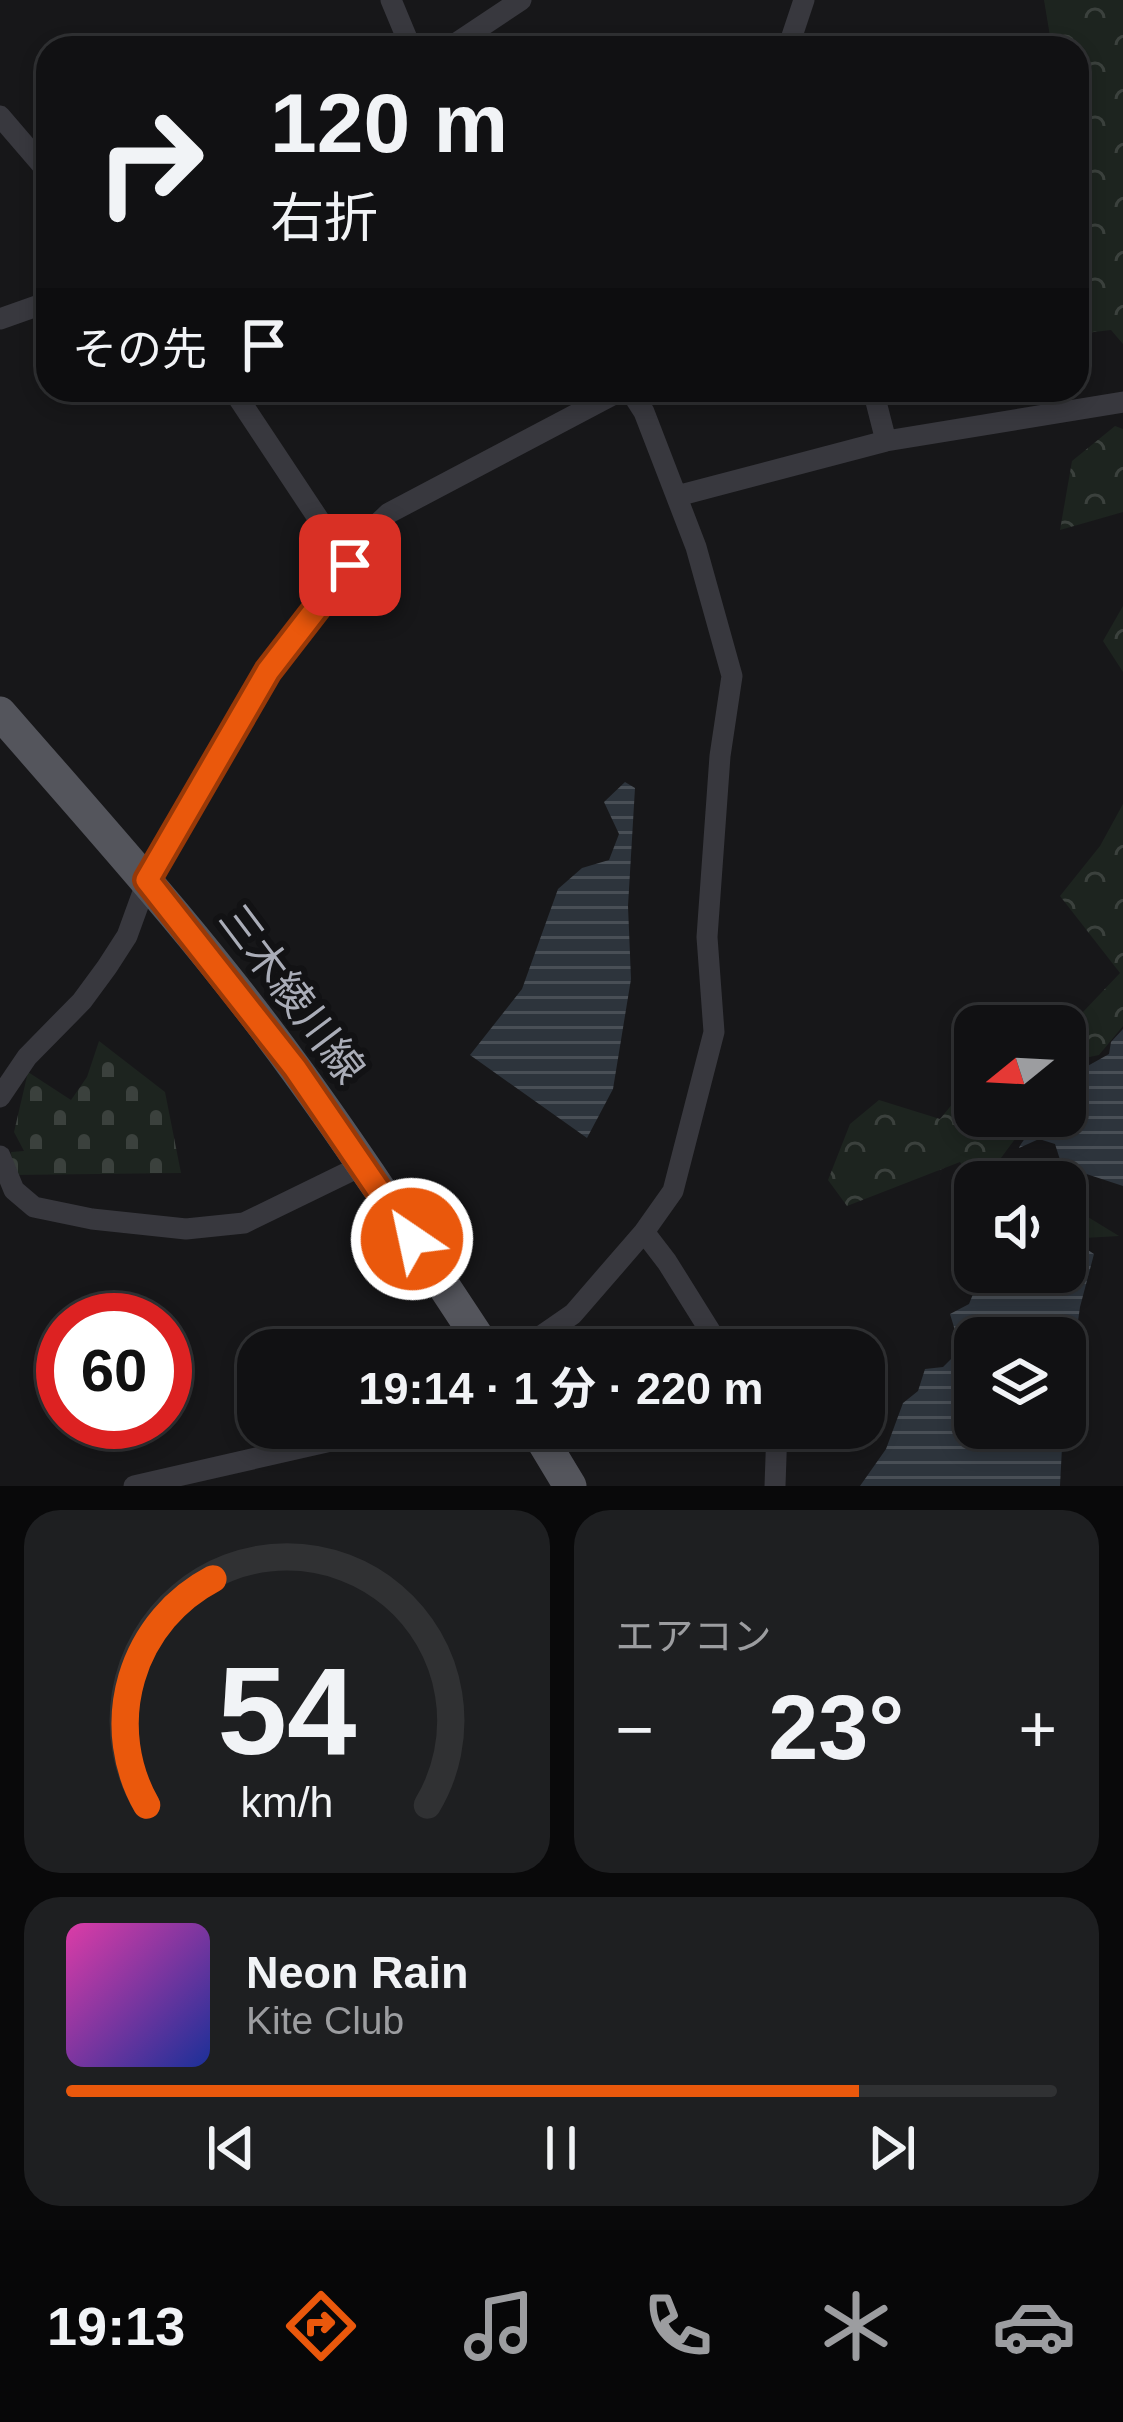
<!DOCTYPE html>
<html lang="ja">
<head>
<meta charset="utf-8">
<style>
	body { margin:0; font-family:Helvetica,"Noto Sans JP",sans-serif; background:#1e1f21; color:#f1f3f6; height:100vh; display:flex; flex-direction:column; font-size:45px; white-space:nowrap }
	* { box-sizing:border-box; margin:0 }
	p { font-size:39px; color:#9c9da0 }
	.icon { flex:none; width:66px; height:66px; fill:none; stroke:currentColor; stroke-width:2; stroke-linecap:round; stroke-linejoin:round }
	.map { position:relative; height:1486px; overflow:hidden }
	.drawer { display:flex; flex-direction:column; gap:24px; padding:24px; background:#09090a; flex:1 }
	.drawer>* { flex:none }
	.banner { position:absolute; left:36px; top:36px; width:1053px; height:366px; border-radius:36px; box-shadow:0 6px 18px #0003,0 0 0 3px #303133; background:#111113; color:#f1f3f6; overflow:hidden }
	.needle { width:78px; rotate:252deg }
	.controls { position:absolute; left:954px; top:1005px; display:grid; gap:24px }
	.controls a { display:grid; place-items:center; width:132px; height:132px; border-radius:24px; background:#111113; box-shadow:0 6px 18px #0003,0 0 0 3px #303133; font-size:60px }
	.speed { position:absolute; left:36px; top:1293px; display:flex; gap:24px; font-size:60px; font-weight:700; text-align:center }
	.speed>* { display:grid; place-content:center; width:156px; height:156px; border-radius:50%; background:#111113; box-shadow:0 6px 18px #0003,0 0 0 3px #303133; line-height:1 }
	.speed .limit { border:18px solid #d22; background:#fff; color:#111 }
	.pin { position:absolute; display:grid; place-items:center; width:102px; height:102px; color:#fff; margin:-51px; border-radius:24px; box-shadow:0 6px 18px #0006 }
	.me { position:absolute; width:132px; margin:-66px; rotate:326deg; stroke-linejoin:round; filter:drop-shadow(0 0 9px #0008) }
	.turn { display:flex; align-items:center; gap:42px; height:252px; padding:0 36px; font-size:54px }
	.turn .icon { width:156px; height:156px; stroke-width:2.5 }
	.turn b { display:block; font-size:84px; line-height:102px }
	.then { display:flex; align-items:center; height:114px; padding:0 36px; background:#0003; gap:24px; font-size:45px }
	.big { font-size:90px; font-weight:700; line-height:1.1 }
	.drawer .card { flex:1; display:flex; flex-direction:column; justify-content:center; gap:18px; min-width:0; padding:0 42px; border-radius:36px; background:#1e1f21 }
	.drawer .dial { align-items:center; gap:0 }
	.dial svg { height:312px; overflow:visible; fill:none; stroke:#303133; stroke-width:7; stroke-linecap:round; text-anchor:middle }
	.dial text { fill:#f1f3f6; stroke:none }
	.song { display:flex; align-items:center; gap:36px }
	.cover { width:144px; height:144px; border-radius:18px; background:linear-gradient(135deg,hsl(320 70% 55%),hsl(230 70% 35%)) }
	.played { height:12px; border-radius:6px; background:linear-gradient(90deg,#ea580c 80%,#303133 80%) }
	.keys { display:flex; justify-content:space-around; direction:ltr }
	.heat { display:flex; justify-content:space-between; align-items:center; font-size:66px; direction:ltr }
	.drawer .tiles { flex:1; display:grid; gap:24px; grid-template-columns:1fr 1fr }
	.card:last-child { grid-column:span 2 }
	.trip { position:absolute; left:237px; top:1329px; width:648px; height:120px; border-radius:36px; background:#111113; box-shadow:0 6px 18px #0003,0 0 0 3px #303133; font-weight:700; line-height:120px; text-align:center }
	.menu { display:flex; height:192px; justify-content:space-around; align-items:center; background:#070708; color:#9c9da0 }
	.menu .icon { width:84px; height:84px }
	.menu .active { color:#ea580c }
	.menu b { font-size:54px; color:#f1f3f6 }
	.map>svg:first-child { display:block }
</style>
</head>
<body>
<div class="map">
<svg width="1123" height="1486" viewBox="0 0 1123 1486">
	<defs>
		<pattern id="forest-crowns" width="20" height="18" patternUnits="userSpaceOnUse" patternTransform="scale(3)"><rect width="20" height="18" fill="#1d241f"/><path d="M2 6a3 3 0 1 1 6 0M12 15a3 3 0 1 1 6 0" fill="none" stroke="#3b413d"/></pattern>
		<pattern id="cemetery-stones" width="16" height="16" patternUnits="userSpaceOnUse" patternTransform="scale(3)"><rect width="16" height="16" fill="#1d241f"/><path d="M2 7V4a2 2 0 0 1 4 0v3zM10 15v-3a2 2 0 0 1 4 0v3z" fill="#3b413d"/></pattern>
		<pattern id="water-rules" width="6" height="5" patternUnits="userSpaceOnUse" patternTransform="scale(3)"><rect width="6" height="5" fill="#2d343c"/><path d="M0 2.5h6" fill="none" stroke="#494f56"/></pattern>
	</defs>
	<rect width="100%" height="100%" fill="#171719"/>
	<path fill="url(#forest-crowns)" d="M1044,0H1123V344L1111,330L1077,334V48H1052Z
		M1115,426L1123,429V512L1060,530L1072,461Z
		M1123,606V672L1103,641Z
		M1123,804V1026L1099,1055L1065,1062V1026H1050L1082,1013L1120,973L1060,896L1100,846Z
		M963,1091L975,1092V1116H1032L998,1162L1030,1182L975,1184L960,1162L847,1206L828,1180L850,1124L879,1100L940,1119Z
		M1065,1203L1119,1236L1084,1238L1065,1231Z"/>
	<path fill="url(#cemetery-stones)" d="M99,1041L165,1092L181,1173L13,1175L11,1152L24,1151L14,1132L28,1072L71,1100L87,1077Z"/>
	<path fill="url(#water-rules)" d="M625,782L635,788L628,906L631,979L613,1089L587,1138L470,1055L522,989L558,889L582,868L609,860L619,834L604,802Z
		M1123,1029V1186L1062,1166L1055,1144L1039,1139L1019,1148C1025,1135 1040,1125 1042,1116H1065V1069L1084,1068L1109,1054L1111,1042Z
		M1065,1248L1071,1251L1085,1248L1094,1254L1080,1307L1065,1412V1338H975V1428H1063L1060,1486H860L886,1449L903,1403L918,1391L925,1369L943,1367L956,1354L957,1337L950,1314L969,1304L982,1272H1065Z"/>
	<g fill="none" stroke-linecap="round" stroke-linejoin="round">
		<path stroke="#38383e" stroke-width="21" d="M391,0L411,48
			M449,48L521,0
			M788,48L804,0
			M0,116L48,172
			M0,319L48,302
			M233,390L349,565
			M873,390L886,441
			M677,496L886,441L1123,402
			M0,1097L27,1057L82,1001L107,967L127,936L147,881L268,671L349,565L373,528L389,513L622,390
			M0,1156L14,1190L34,1207L92,1219L186,1229L244,1223L363,1165
			M644,1232L667,1262L722,1350
			M521,1350L573,1314L644,1232L673,1191L714,1032L707,937L720,756L732,676L696,547L644,412L630,390
			M134,1486L331,1441L374,1428
			M775,1486L777,1428"/>
		<path stroke="#54555c" stroke-width="33" d="M0,713C102,830 206,945 297,1071C363,1162 424,1256 486,1350
			M535,1428L570,1486"/>
	</g>
	<g fill="none" stroke-linecap="round" stroke-linejoin="round">
		<g stroke="#983908" stroke-width="30">
			<path id="route" d="M350,565L268,671L147,880L295,1068L412,1239"/>
		</g>
		<use href="#route" stroke="#ea580c" stroke-width="21"/>
	</g>
	<g text-anchor="middle" dominant-baseline="central" stroke-width="12" stroke-linejoin="round" paint-order="stroke">
		<g font-size="42" fill="#aaadb8" stroke="#121214">
			<text transform="translate(292 994) rotate(53)">三木綾川線</text>
		</g>
	</g>
</svg>
<div class="controls">
<a><svg class="needle" viewBox="-14 -14 28 28"><path d="M0-13l5 13h-10z" fill="#e53935"/><path d="M0 13l5-13h-10z" fill="#9c9da0"/></svg></a>
<a><svg class="icon" aria-label="sound" viewBox="0 0 24 24"><path d="M4 9h4l5-4v14l-5-4H4zM17 9q2 3 0 6"/></svg></a>
<a><svg class="icon" aria-label="layers" viewBox="0 0 24 24"><path d="M12 4l9 5-9 5-9-5zM3 14l9 5 9-5"/></svg></a>
</div>
<div class="speed"><div class="limit">60</div></div>
<div class="pin" style="left:350px;top:565px;background:#d93025"><svg class="icon" aria-label="arrive" viewBox="0 0 24 24"><path d="M6 21V4h12l-3 4 3 4H6"/></svg></div>
<svg class="me" style="left:412px;top:1239px" viewBox="-20 -20 40 40"><circle r="17" fill="#ea580c" stroke="#fff" stroke-width="3"/><path d="M0-11L8 9 0 5-8 9z" fill="#fff"/></svg>
<div class="trip">19:14 · 1 分 · 220 m</div>
<div class="banner">
<div class="turn"><svg class="icon" aria-label="right" viewBox="0 0 24 24"><path d="M7 20v-9h11M14 6l5 5-5 5"/></svg><div><b>120 m</b>右折</div></div>
<div class="then">その先<svg class="icon" aria-label="arrive" viewBox="0 0 24 24"><path d="M6 21V4h12l-3 4 3 4H6"/></svg></div>
</div>
</div>
<section class="drawer">
<div class="tiles">
<div class="card dial"><svg viewBox="0 0 100 80">
<path d="M14 69A42 42 0 1 1 86 69"/>
<path d="M14 69A42 42 0 0 1 31 11" stroke="#ea580c"/>
<text x="50" y="56" font-size="32" font-weight="700">54</text>
<text x="50" y="72" font-size="11">km/h</text>
</svg></div>
<div class="card"><p>エアコン</p>
<div class="heat"><a>−</a><b class="big">23°</b><a>+</a></div>
</div>
<div class="card">
<div class="song"><i class="cover"></i><div><b>Neon Rain</b><p>Kite Club</p></div></div>
<div class="played"></div>
<div class="keys"><svg class="icon" aria-label="previous" viewBox="0 0 24 24"><path d="M18 5L8 12l10 7zM5 5v14"/></svg><svg class="icon" aria-label="pause" viewBox="0 0 24 24"><path d="M8 5v14M16 5v14"/></svg><svg class="icon" aria-label="next" viewBox="0 0 24 24"><path d="M6 5l10 7-10 7zM19 5v14"/></svg></div>
</div>
</div>
</section>
<nav class="menu">
<b>19:13</b>
<svg class="icon active" aria-label="directions" viewBox="0 0 24 24"><path d="M12 3l9 9-9 9-9-9zM9 14v-3h6M13 9l2 2-2 2"/></svg>
<svg class="icon" aria-label="music" viewBox="0 0 24 24"><path d="M9 18V5l10-2v13"/><circle cx="6" cy="18" r="3"/><circle cx="16" cy="16" r="3"/></svg>
<svg class="icon" aria-label="phone" viewBox="0 0 24 24"><path d="M5 4h4l2 5-3 2q2 4 5 5l2-3 5 2v4C11 20 4 13 5 4z"/></svg>
<svg class="icon" aria-label="climate" viewBox="0 0 24 24"><path d="M12 3v18M4 7l16 10M4 17L20 7"/></svg>
<svg class="icon" aria-label="car" viewBox="0 0 24 24"><path d="M5 17H2v-5l4-1 3-4h7l3 4 3 1v5h-3M9 17h6M6 11h13"/><circle cx="7" cy="17" r="2"/><circle cx="17" cy="17" r="2"/></svg>
</nav>
</body>
</html>
